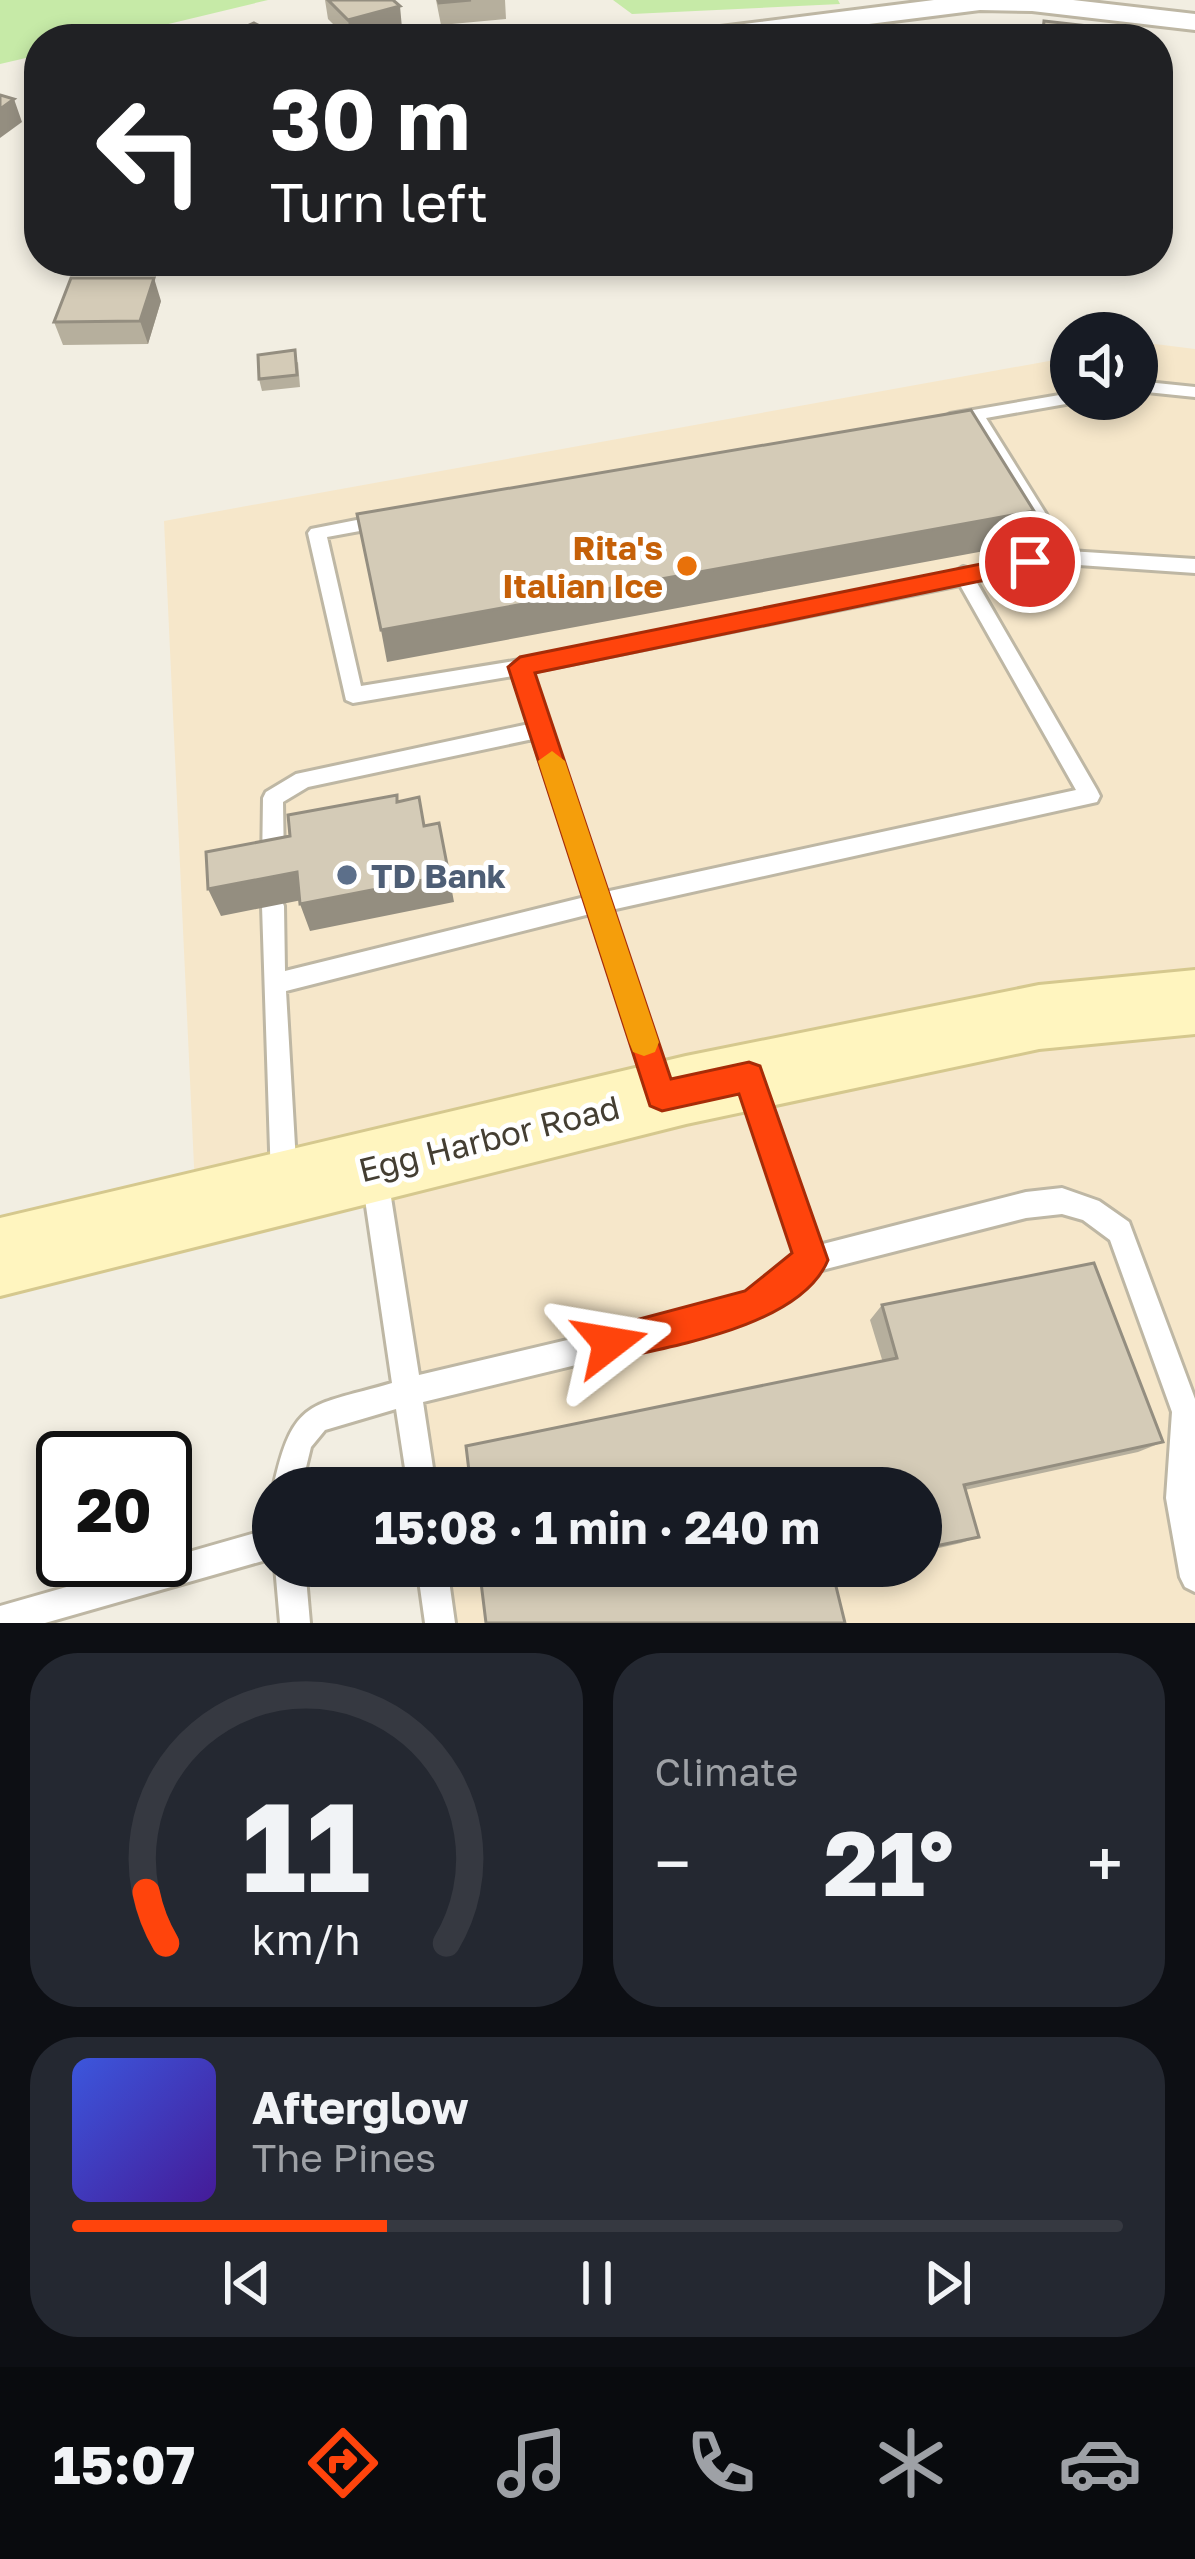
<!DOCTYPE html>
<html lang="en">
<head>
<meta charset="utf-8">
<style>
	body { margin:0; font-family:"Golos Text",sans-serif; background:#242831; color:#f1f3f6; height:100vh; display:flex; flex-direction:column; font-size:45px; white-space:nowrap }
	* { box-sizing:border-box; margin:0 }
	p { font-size:39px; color:#9ea1a6 }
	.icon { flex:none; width:66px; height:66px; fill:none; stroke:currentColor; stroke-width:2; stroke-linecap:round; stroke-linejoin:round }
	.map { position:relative; height:1623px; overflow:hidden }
	.drawer { display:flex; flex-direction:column; gap:30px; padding:30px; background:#0d0f14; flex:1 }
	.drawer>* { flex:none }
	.top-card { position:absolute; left:24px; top:24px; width:1149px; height:252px; border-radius:48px; box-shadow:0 6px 18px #0003; background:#202124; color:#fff; overflow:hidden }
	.tools { position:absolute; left:1050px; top:312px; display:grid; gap:24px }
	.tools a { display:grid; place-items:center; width:108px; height:108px; border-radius:50%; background:#171b24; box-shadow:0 6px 18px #0003; font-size:60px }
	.speed { position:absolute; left:36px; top:1431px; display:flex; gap:24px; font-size:60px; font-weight:700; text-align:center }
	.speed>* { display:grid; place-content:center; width:156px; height:156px; border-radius:50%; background:#171b24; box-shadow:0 6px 18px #0003; line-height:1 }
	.speed .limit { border:6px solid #111; border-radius:18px; background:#fff; color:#111 }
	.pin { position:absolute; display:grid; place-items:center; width:102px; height:102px; color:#fff; margin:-51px; border:6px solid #fff; border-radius:50%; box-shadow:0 3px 12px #0007 }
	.me { position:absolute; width:132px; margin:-66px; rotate:76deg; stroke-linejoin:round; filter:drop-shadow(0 0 9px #0008) }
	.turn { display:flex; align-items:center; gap:42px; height:252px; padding:0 48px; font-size:54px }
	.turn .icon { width:156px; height:156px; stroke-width:2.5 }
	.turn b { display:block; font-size:84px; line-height:102px }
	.big { font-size:90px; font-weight:700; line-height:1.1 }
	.drawer .card { flex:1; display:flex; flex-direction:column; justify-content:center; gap:18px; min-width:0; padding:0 42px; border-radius:48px; background:#242831 }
	.drawer .dial { align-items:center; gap:0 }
	.dial svg { height:312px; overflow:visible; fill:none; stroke:#363941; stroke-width:7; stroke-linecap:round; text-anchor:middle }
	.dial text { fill:#f1f3f6; stroke:none }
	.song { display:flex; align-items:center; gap:36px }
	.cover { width:144px; height:144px; border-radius:18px; background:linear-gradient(135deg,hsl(230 70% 55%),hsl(260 70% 35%)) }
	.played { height:12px; border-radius:6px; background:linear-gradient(90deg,#ff440c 30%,#363941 30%) }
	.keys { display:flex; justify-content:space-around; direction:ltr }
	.heat { display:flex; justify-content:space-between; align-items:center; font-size:66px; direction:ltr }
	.drawer .tiles { flex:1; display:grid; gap:30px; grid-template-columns:1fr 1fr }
	.card:last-child { grid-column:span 2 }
	.trip { position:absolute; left:252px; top:1467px; width:690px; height:120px; border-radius:60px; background:#171b24; box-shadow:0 6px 18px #0003; font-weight:700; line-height:120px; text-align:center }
	.tabs { display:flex; height:192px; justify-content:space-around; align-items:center; background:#090b0e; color:#9ea1a6 }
	.tabs .icon { width:84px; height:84px }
	.tabs .on { color:#ff440c }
	.tabs b { font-size:54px; color:#f1f3f6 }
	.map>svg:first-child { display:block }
</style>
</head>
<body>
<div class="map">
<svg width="1195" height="1623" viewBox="0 0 1195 1623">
	<rect width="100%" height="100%" fill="#f2eee2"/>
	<path fill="#f6e7ca" d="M1147,343L1195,349V1623H437L430,1566H921V1488H421L373,1166L196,1209L164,521L1071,357V399H1137V345Z"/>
	<path fill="#c6eaa7" d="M0,0H268L106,39H39V55L0,64Z
		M613,0H838L840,4L632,14Z"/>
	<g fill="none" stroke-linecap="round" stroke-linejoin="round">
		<g stroke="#beb7a4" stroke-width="6">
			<path id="lane" d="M1137,381L1195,387V397L1137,391Z
				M1071,393V399H1079L1077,402L986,418L1069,551L1195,559V573L1064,564L976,581L1097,790L1100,796L1097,802L611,910L672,1092L669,1100L660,1103L651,1100L648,1092L590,914L286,991L297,1180L293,1189L284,1192L275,1189L271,1180L262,906L265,899L273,896L281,899L284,906L285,971L585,897L533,739L308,787L283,802L284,867L281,874L273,876L265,874L262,867L263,798L266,792L296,774L529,724L513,676L353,703L346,700L308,533L311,529L387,514L396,520L387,526L327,537L361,686L520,660L955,572L963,567L970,569L1052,553L971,421L950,424L942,419L950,414ZM960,585L1076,790L605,892L531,672Z
				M752,1072L760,1075L764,1083L819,1245L1026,1192L1062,1188L1099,1201L1129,1222L1195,1399V1592L1185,1587L1180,1577L1166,1498L1172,1412L1110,1240L1083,1220L1062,1214L1026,1218L818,1271L765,1313L724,1329L423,1402L436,1488H408L396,1409L325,1430L311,1447L301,1488L273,1489C293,1397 310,1407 392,1383L361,1172L365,1163L374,1160L383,1163L387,1172L419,1375L724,1303L748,1294L796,1255L740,1083L744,1075Z
				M273,1528V1558L45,1623H0V1606Z
				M275,1566H305L310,1623H280Z
				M417,1566H447L455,1623H425Z"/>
		</g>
		<g stroke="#beb7a4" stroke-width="6">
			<path id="street" d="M934,0H1073L1195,14V30L1032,11L980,10L751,39H675L688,31Z"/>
		</g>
		<g stroke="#d5c88e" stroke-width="6">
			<path id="secondary" d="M1195,970V1034L1039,1049L686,1124L0,1296V1218L686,1056L1039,985Z"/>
		</g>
		<use href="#lane" fill="#fff" fill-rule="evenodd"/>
		<use href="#street" fill="#fff" fill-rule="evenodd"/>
		<use href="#secondary" fill="#fff5bf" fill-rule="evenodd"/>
	</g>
	<path fill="#b6af9d" d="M325,0H393L402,28L364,39H348L328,19Z
		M436,0H505L506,19L441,25Z
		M226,261H303L304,270L255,276L252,265L228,268Z
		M161,301L148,344L63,345L54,322Z
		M298,362L300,387L262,391L259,379Z
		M882,1305L1163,1442L1138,1452L965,1490L979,1537L961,1543L921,1552V1488L870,1320Z"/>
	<path fill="#948e80" d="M400,6L402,28L364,39H351L348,20Z
		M14,99L22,122L0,138V109Z
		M251,261H303L304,270L255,276Z
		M154,278L161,301L148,344L140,321Z
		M1034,511L1022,544L387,662L381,630Z
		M297,872L307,899L221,916L208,889Z
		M449,875L454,902L310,931L300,904Z"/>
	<path fill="#d4cbb7" stroke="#948e80" stroke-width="3" d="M328,0H393L400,6L348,20Z
		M438,0H471L439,3Z
		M1044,21L1098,27L1097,39H1042Z
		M254,23L284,38L218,39Z
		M0,95L14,99L0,109Z
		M71,278H154L140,321L54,322Z
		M295,350L297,375L259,379L258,355Z
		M971,410L1034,511L381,630L357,514Z
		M397,795V802L419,797L424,826L439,823L449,875L300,904L297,872L208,889L206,852L290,836L288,815Z
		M1094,1263L1163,1442L964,1485L979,1537L921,1549V1488H471L466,1446L897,1358L882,1305Z
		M479,1566H847L832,1570L845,1623H486Z"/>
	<path fill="#ff440c" stroke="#a62c08" stroke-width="3" d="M1030,554L1039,556V569L535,673L671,1079L749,1062L760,1066L828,1260C801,1326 672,1346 610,1360L598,1355L593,1343L598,1330L745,1291L792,1253L739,1094L662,1111L650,1106L508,667L520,657Z"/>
	<path fill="#f59e0b" d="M552,751L565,761L659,1042L655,1052L644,1056L633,1052L629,1042L538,761Z"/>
	<circle fill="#e8710a" stroke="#fff" stroke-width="4.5" cx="687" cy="566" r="12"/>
	<circle fill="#5c6f8a" stroke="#fff" stroke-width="4.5" cx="347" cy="875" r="12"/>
	<g text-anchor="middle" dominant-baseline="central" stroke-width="10" stroke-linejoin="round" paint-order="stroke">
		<g font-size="33" font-weight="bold" fill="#c56008" stroke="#fff" text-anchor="end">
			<text x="663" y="547">Rita's<tspan x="663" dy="38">Italian Ice</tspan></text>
		</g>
		<g font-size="33" font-weight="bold" fill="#4e5e75" stroke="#fff" text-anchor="start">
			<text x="371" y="875">TD Bank</text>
		</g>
		<g font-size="33" fill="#443e32" stroke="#fff">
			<text transform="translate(489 1138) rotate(-14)">Egg Harbor Road</text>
		</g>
	</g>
</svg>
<div class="tools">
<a><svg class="icon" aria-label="sound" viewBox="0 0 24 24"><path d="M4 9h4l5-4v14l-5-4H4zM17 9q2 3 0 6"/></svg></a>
</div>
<div class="speed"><div class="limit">20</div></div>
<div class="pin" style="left:1030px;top:562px;background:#d93025"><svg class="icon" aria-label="arrive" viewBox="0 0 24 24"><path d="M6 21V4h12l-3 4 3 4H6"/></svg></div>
<svg class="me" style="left:610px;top:1343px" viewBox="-20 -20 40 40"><path d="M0-17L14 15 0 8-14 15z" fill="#ff440c" stroke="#fff" stroke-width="4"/></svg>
<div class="trip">15:08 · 1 min · 240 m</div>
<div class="top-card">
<div class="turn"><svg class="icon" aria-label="left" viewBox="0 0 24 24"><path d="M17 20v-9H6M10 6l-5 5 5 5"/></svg><div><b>30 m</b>Turn left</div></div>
</div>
</div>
<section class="drawer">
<div class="tiles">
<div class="card dial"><svg viewBox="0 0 100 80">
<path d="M14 69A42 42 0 1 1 86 69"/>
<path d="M14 69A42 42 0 0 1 9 56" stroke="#ff440c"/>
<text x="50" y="56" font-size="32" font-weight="700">11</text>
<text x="50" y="72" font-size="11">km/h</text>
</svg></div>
<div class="card"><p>Climate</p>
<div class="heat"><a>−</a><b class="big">21°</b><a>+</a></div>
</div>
<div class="card">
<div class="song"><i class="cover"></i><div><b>Afterglow</b><p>The Pines</p></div></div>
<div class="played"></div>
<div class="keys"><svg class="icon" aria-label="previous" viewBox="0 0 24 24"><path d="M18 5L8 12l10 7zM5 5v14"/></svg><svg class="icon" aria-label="pause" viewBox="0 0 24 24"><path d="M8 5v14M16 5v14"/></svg><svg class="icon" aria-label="next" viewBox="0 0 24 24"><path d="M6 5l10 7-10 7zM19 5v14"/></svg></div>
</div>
</div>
</section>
<nav class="tabs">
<b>15:07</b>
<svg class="icon on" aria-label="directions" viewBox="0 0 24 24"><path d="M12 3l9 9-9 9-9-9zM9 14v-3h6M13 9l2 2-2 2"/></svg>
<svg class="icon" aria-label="music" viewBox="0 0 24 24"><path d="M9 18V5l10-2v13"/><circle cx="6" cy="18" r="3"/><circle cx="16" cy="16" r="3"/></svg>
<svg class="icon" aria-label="phone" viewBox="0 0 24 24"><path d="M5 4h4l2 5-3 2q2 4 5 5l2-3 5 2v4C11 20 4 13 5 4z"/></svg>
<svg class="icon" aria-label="climate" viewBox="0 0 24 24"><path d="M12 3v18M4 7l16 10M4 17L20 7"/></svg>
<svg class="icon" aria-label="car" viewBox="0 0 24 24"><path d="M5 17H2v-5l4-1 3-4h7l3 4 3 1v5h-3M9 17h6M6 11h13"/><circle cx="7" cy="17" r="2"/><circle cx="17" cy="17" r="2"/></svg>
</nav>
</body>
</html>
